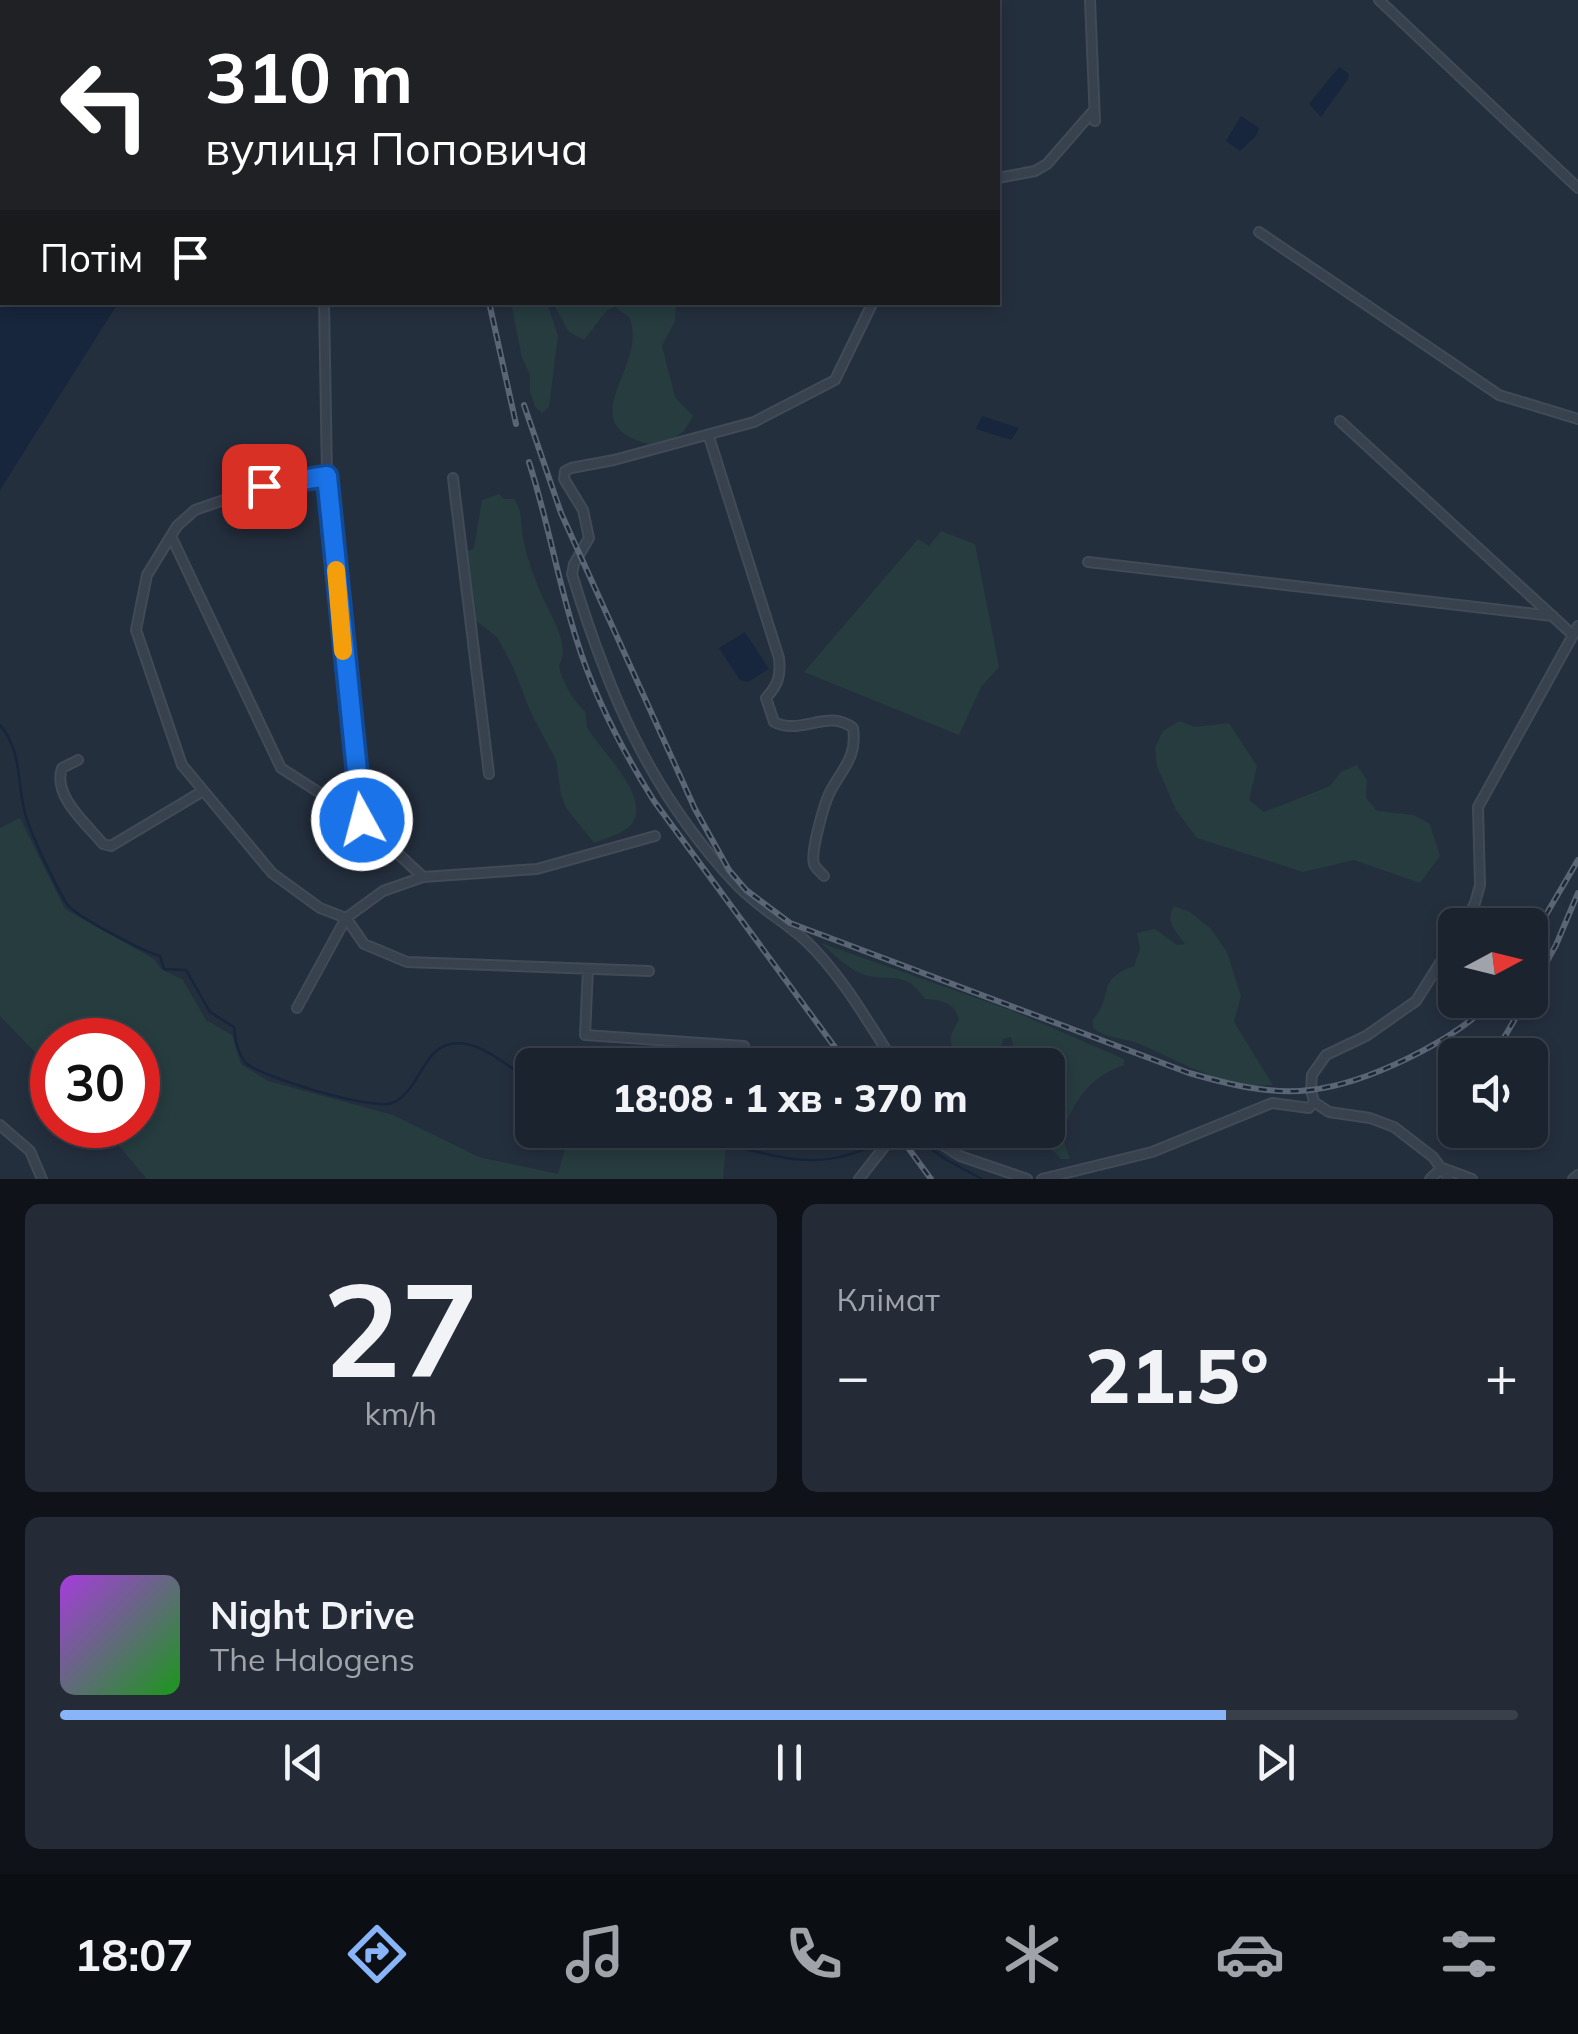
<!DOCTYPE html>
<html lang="uk">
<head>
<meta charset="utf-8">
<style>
	body { margin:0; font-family:Mulish,sans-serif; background:#242b36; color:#f1f3f6; height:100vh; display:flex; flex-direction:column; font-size:38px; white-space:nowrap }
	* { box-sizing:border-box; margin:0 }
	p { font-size:32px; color:#a0a4aa }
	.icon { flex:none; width:55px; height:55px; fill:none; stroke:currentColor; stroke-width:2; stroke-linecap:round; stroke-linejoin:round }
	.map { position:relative; height:1179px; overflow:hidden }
	.panel { display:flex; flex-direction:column; gap:25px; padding:25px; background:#0f1319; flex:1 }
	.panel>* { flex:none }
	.hud { position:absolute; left:0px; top:0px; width:1000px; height:305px; box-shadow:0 5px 15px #0003,0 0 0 2px #39404a; background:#202124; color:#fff; overflow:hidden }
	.needle { width:65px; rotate:83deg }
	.tools { position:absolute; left:1438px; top:908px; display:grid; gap:20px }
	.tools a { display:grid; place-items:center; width:110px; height:110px; border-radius:15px; background:#1b232e; box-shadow:0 5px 15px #0003,0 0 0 2px #39404a; font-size:50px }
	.speed { position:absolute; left:30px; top:1018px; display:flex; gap:20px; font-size:50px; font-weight:700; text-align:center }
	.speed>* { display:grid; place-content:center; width:130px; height:130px; border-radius:50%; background:#1b232e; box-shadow:0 5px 15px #0003,0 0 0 2px #39404a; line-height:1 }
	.speed .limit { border:15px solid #d22; background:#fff; color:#111 }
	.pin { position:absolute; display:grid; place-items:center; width:85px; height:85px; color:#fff; margin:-42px; border-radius:20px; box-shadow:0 5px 15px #0006 }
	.me { position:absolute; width:110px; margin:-55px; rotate:353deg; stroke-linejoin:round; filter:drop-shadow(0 0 8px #0008) }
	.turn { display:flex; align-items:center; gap:35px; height:210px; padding:0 40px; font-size:45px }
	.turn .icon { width:130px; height:130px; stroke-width:2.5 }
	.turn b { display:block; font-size:70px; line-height:85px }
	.then { display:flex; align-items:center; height:95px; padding:0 40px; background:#0003; gap:20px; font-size:38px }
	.big { font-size:75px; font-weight:800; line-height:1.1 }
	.panel .widget { flex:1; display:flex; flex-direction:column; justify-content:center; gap:15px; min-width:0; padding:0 35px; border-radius:15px; background:#242b36 }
	.panel .dial { align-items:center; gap:0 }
	.dial b { font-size:130px; line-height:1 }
	.song { display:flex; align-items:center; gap:30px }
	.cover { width:120px; height:120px; border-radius:15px; background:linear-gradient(135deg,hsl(280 70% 55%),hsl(120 70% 35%)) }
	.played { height:10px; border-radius:5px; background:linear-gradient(90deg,#8ab4f8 80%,#39404a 80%) }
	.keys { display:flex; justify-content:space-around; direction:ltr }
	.heat { display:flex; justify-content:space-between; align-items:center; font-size:55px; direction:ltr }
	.panel .tiles { flex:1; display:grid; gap:25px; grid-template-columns:1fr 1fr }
	.widget:last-child { grid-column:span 2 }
	.trip { position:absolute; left:515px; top:1048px; width:550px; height:100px; border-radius:15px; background:#1b232e; box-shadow:0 5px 15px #0003,0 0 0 2px #39404a; font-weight:800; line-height:100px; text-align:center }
	.tab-bar { display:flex; height:160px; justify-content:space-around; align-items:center; background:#0b0e12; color:#a0a4aa }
	.tab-bar .icon { width:70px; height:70px }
	.tab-bar .active { color:#8ab4f8 }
	.tab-bar b { font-size:45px; color:#f1f3f6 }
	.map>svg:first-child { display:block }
</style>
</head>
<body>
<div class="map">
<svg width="1578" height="1179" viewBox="0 0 1578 1179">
	<rect width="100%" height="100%" fill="#242f3e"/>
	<path fill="#263c3f" d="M511,303H547L558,336L549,407L542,413L535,407L530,391V374L522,358Z
		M553,303H676L675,321L662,346L675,397L693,416L684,431L662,447C559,429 652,367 629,317L615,307L607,310L584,340L569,332Z
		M499,494L504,499H514C523,510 520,523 523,537C526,555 533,574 540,591C548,613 572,643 559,666C562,681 573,701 585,711C585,712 587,725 587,727C598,748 655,799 630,826C622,834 604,839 594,843L566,808L561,795L556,760L531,713L513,667L497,637L471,617L463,553L474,548L482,500Z
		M941,531L975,544L999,667L981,687L959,735L804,672L918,539L929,546Z
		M1179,721L1195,727L1229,723L1257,766L1249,800L1264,812L1330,786L1341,772L1357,765L1367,780L1366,798L1377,811L1414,815L1430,824L1440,856L1420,883L1354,860L1303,872L1197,838L1176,810L1157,766L1155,748L1163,731Z
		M20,818L65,909L154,959L161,969L183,980L206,1020L232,1035L241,1064L268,1081L393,1115L479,1157L558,1174L567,1142L582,1130H595L623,1142L654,1130H669L726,1144L723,1179H147L101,1125H138V1040H52V1070L0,1016V828Z
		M1174,906L1190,912L1211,929L1227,952L1241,996L1234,1022L1273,1085C1224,1090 1181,1061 1137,1043C1121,1037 1107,1039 1093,1028V1019C1115,996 1094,980 1134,966L1140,949L1137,933L1155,929L1177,945L1185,944C1176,931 1164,922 1174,906Z
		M821,943L1013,1011L1124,1059V1065C1088,1078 1076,1099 1061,1134L1070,1159H1061L1038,1135L1016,1130H1048V1065H1008L1013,1046L1011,1037L1003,1039L997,1065H970C955,1044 941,1048 959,1020C955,1002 941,1000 925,999C903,966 887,985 860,973C845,966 833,954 821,943Z"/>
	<path fill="#17263c" d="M0,0L116,2H2V302L118,303L0,490Z
		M1339,67L1349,74L1348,79L1321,117L1309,104Z
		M1241,116L1259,128L1256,136L1240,151L1226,141Z
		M982,416L1019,428L1011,440L976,429Z
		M745,632L769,669L748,682L740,680L719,648Z"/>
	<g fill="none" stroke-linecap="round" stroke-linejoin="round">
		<path stroke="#17263c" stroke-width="2.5" d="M0,725C23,753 16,780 25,813C31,835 55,885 67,904C76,917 145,952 160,956L164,969L186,970L210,1012L234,1027C235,1039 237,1053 246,1063C261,1077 373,1111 392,1103C419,1092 422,1050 450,1044C481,1038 507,1068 532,1081
			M611,1130H624
			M684,1130C698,1137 714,1139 729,1144C787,1162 834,1171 888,1137
			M908,1132L945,1159L982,1179"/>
		<g stroke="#414a57" stroke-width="12">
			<path id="minor" d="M260,0L261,2
				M1090,0L1095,121
				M1379,0L1578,188
				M205,2L214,0
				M998,178L1035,171L1047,164L1094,110
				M1259,232L1499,395L1578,419
				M324,302L327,476L362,820L423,877
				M873,302L835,380L754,422L614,460L571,468L565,471L564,479L583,510L589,538L574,564L572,574C608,692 649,791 735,883C756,906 783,920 806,941C842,975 869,1024 896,1065
				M1340,421L1573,635
				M709,437L779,658C781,676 778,685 766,698L774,722C801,736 828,708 853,728C858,758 840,771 829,794C824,805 810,853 814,864C816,869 821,872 824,876
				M327,476L264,486L195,510L177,526L147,575L136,630L182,765L272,873L320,908L346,918
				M453,478L489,774
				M171,536L281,768L362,820
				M1088,562L1553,616
				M78,760L62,768C52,796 87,824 103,844L111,846L203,791
				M346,918L364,944L407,962L649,971
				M1463,925L1475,903L1480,885L1478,807L1578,626
				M588,969L585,1035L744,1046
				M297,1008L346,918L383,891L423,877L537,869L655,836
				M0,1125L30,1151L42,1179
				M928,1130L930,1137L960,1156L1027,1179
				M900,1132L905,1130
				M859,1179L892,1137
				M1042,1179L1152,1152L1272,1103L1309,1108L1314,1102
				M1430,1179L1442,1168L1472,1179
				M1449,1179L1433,1157L1394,1127L1370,1118L1329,1112L1314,1102L1311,1090L1312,1075L1326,1055L1366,1036L1416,1001L1455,939
				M1573,1179L1578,1175"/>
		</g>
		<use href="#minor" stroke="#38414e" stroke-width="8"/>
		<g stroke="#5a6575" stroke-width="6">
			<path id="rail" d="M417,0L418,2
				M489,302L516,424
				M524,405L561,513L695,809L729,870L746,890L790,923L1189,1073C1228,1084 1269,1095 1310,1090C1366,1084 1455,1041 1493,1000
				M529,462C548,521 558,582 577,641C595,699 622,750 654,801L848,1065
				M1530,942L1578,860
				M1530,992L1556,945L1578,893
				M1494,1055L1526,1000
				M895,1130L931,1179"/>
		</g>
		<use href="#rail" stroke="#1d2633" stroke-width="2.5" stroke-dasharray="8" stroke-linecap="butt"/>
	</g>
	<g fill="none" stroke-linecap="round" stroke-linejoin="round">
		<g stroke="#114b97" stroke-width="25">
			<path id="route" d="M264,486L327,476L362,820"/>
		</g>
		<use href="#route" stroke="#1a73e8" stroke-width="18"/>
		<path stroke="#f59e0b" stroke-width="18" d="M336,570L343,651"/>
	</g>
</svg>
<div class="tools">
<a><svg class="needle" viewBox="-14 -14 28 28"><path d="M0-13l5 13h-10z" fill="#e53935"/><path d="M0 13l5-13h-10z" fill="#a0a4aa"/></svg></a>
<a><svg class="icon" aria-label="sound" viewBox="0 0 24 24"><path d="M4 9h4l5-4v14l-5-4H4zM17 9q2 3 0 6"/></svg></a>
</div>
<div class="speed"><div class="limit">30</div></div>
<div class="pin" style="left:264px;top:486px;background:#d93025"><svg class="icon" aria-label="arrive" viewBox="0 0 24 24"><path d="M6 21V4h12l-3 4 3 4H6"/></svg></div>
<svg class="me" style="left:362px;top:820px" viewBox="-20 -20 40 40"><circle r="17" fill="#1a73e8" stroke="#fff" stroke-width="3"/><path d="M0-11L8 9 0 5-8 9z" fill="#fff"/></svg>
<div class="trip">18:08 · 1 хв · 370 m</div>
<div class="hud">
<div class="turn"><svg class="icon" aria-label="left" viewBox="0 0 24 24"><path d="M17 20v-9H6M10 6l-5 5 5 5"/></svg><div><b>310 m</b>вулиця Поповича</div></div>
<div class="then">Потім<svg class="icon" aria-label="arrive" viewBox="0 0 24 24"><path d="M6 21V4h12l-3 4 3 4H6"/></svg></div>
</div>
</div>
<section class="panel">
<div class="tiles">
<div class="widget dial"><b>27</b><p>km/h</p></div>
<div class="widget"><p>Клімат</p>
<div class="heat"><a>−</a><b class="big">21.5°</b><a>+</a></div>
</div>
<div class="widget">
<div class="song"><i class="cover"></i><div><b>Night Drive</b><p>The Halogens</p></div></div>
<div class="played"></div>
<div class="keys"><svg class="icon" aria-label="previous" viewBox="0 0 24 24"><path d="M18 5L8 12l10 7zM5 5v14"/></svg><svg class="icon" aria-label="pause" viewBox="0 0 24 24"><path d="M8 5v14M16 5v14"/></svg><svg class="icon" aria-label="next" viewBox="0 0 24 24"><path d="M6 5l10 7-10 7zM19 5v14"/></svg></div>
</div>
</div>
</section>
<nav class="tab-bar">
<b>18:07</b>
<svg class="icon active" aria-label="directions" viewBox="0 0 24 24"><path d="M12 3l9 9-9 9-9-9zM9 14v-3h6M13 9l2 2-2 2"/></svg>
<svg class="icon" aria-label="music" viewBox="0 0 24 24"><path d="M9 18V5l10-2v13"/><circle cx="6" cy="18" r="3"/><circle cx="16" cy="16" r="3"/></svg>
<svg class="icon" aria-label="phone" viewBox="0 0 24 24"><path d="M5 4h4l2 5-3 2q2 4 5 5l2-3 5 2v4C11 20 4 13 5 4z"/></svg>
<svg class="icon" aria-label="climate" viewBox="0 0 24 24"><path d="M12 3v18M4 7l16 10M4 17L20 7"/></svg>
<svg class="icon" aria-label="car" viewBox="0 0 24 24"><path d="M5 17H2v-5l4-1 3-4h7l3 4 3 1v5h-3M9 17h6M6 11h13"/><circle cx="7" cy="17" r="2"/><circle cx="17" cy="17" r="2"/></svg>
<svg class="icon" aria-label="filters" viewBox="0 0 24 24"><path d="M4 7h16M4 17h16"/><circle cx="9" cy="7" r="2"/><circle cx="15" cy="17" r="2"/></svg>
</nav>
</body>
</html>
